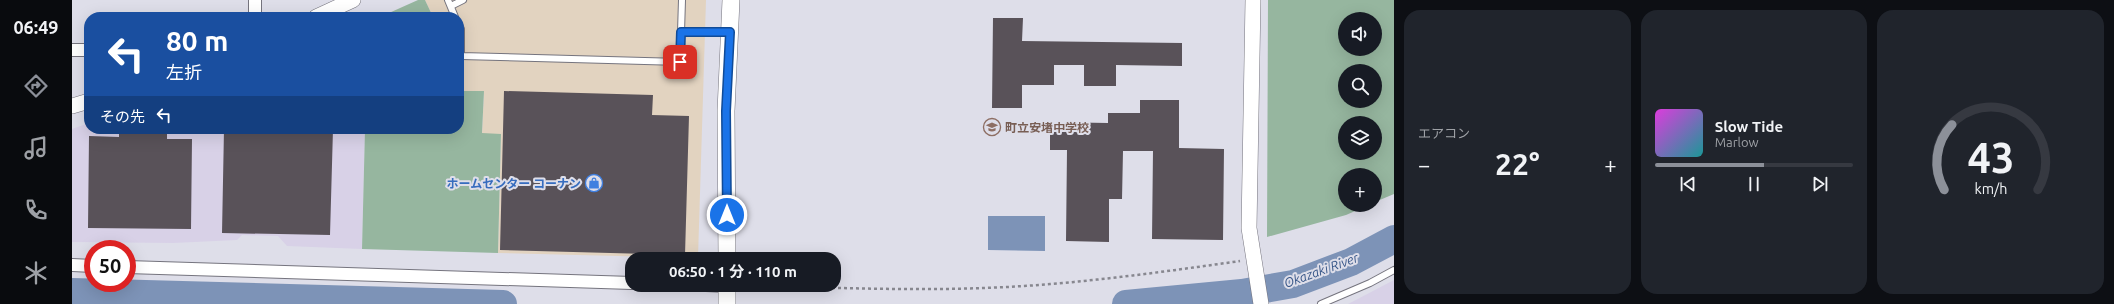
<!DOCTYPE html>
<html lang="ja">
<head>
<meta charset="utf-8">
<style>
	body { margin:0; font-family:Ubuntu,"Noto Sans JP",sans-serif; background:#20242c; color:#f1f3f6; height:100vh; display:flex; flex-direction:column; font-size:15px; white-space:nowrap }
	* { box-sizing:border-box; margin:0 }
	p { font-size:13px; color:#9ea1a6 }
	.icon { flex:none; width:22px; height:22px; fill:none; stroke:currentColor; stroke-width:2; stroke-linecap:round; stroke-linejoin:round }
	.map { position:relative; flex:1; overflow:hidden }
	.drawer { display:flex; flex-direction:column; gap:10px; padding:10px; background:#0d0f14; width:720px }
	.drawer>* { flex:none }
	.hud { position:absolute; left:12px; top:12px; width:380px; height:122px; border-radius:16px; box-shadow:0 4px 16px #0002; background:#1a4fa0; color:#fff; overflow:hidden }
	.tools { position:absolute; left:1266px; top:12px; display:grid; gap:8px }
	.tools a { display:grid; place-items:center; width:44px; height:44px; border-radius:50%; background:#171b24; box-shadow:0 4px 16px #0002; font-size:20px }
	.speed { position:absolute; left:12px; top:240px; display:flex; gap:8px; font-size:20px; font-weight:700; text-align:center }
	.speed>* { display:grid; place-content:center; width:52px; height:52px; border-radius:50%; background:#171b24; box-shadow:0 4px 16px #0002; line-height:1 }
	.speed .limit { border:6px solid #d22; background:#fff; color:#111 }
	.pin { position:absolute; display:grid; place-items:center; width:34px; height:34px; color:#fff; margin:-17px; border-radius:8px; box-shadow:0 2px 6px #0006 }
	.me { position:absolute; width:44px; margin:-22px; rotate:0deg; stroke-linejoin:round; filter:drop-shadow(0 0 3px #0008) }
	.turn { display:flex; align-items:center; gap:14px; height:84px; padding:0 16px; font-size:18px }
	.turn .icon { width:52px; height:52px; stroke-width:2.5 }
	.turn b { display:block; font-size:28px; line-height:34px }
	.then { display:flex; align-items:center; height:38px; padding:0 16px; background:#0003; gap:8px; font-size:15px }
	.big { font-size:30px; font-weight:700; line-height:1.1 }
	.drawer .widget { flex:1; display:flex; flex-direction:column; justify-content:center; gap:6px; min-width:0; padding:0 14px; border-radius:16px; background:#20242c }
	.drawer .dial { align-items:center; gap:0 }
	.dial svg { height:104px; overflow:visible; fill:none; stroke:#363941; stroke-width:7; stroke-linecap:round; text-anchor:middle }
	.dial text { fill:#f1f3f6; stroke:none }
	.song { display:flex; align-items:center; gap:12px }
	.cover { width:48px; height:48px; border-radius:6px; background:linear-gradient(135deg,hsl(300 70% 55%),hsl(180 70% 35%)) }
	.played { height:4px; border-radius:2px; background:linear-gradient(90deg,#8c9099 55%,#363941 55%) }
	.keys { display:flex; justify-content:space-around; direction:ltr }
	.heat { display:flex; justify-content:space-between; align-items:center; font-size:22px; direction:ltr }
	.drawer .tiles { flex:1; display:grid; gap:10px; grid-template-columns:repeat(3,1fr) }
	.trip { position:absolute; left:553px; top:252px; width:216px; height:40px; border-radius:16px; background:#171b24; box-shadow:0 4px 16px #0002; font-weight:700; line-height:40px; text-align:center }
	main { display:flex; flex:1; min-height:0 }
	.tab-bar { display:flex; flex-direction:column; width:72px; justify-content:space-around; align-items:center; background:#090b0e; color:#9ea1a6 }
	.tab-bar .icon { width:28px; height:28px }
	.tab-bar .selected { color:#8c9099 }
	.tab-bar b { font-size:18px; color:#f1f3f6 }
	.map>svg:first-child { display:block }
</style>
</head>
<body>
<main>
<nav class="tab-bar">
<b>06:49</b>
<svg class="icon selected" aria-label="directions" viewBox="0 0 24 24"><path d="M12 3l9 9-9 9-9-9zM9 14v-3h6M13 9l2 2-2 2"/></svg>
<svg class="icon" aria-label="music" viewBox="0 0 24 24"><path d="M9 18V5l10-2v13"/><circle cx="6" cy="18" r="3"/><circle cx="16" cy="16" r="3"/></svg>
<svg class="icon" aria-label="phone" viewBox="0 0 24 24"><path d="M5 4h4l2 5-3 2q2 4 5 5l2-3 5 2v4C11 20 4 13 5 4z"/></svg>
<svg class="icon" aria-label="climate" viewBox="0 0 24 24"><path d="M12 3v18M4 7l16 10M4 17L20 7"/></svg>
</nav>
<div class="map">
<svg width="1322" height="304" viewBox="0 0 1322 304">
	<rect width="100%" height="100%" fill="#dedee9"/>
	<path fill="#e2d3c0" d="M353,0H634L626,258L426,253L429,134H410L412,91H387V17H361Z"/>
	<path fill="#d8d1e7" d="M17,123V129H293L290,249L215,246L206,236L170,235L165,240L101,243L0,242V129Z
		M1322,280V304H1276L1278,303Z"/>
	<path fill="#96b69f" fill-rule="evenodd" d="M346,0H353L361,17H308Z
		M1196,0H1322V194L1303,202V175H1273V205H1297L1274,215L1195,237ZM1273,19H1303V49H1273ZM1273,71H1303V101H1273ZM1273,123H1303V153H1273Z
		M387,91H412L410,133L429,134L426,253L290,249L293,129H387Z"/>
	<path fill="#7d93b7" d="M916,216H973V251L916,250Z"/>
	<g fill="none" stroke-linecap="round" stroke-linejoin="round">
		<path stroke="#7d93b7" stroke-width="4.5" d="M1167,304L1170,293"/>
		<path stroke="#7d93b7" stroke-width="28" d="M0,292L431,304
			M1054,304L1170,293L1221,284L1279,262L1322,239"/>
	</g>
	<path fill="#595259" d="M921,18H951L950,41L1110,43V66L1044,65V86H1012V65H982V85H950V108H920Z
		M432,91L581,95L580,115L617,116L613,255L428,250Z
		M1068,100H1107V148L1152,149L1151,240L1080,239L1081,151H1051L1050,199H1037V242L994,241L995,150H978V122L1036,123V113H1068Z
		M47,129H95V139H120L119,229L16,228L17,136L47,137Z
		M152,129H261L258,235L150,233Z"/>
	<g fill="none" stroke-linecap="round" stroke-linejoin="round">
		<g stroke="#75747e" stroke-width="8">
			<path id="service" d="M376,0L383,17
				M379,6L391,0
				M387,25L389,29V56L609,62V32H656
				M609,32L610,0
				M1249,304L1298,283L1322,270"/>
		</g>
		<g stroke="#75747e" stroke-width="14">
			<path id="minor" d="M183,0V17
				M0,50H17
				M0,265L21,266
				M55,267L560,283
				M634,285L655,286"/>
		</g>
		<g stroke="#75747e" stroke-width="16">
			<path id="tertiary" d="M1181,0L1177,228L1189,304
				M244,17L281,0
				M0,106L17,101"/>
		</g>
		<g stroke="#75747e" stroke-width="18">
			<path id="secondary" d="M655,259L654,111L659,0
				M655,285V304"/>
		</g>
		<path stroke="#87878f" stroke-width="2.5" stroke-dasharray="3 3" stroke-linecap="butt" d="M670,286C751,287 832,291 912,288C998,285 1083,273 1168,261"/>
		<use href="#service" stroke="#fff" stroke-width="6"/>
		<use href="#minor" stroke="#fff" stroke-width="12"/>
		<use href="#tertiary" stroke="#fff" stroke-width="15"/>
		<use href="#secondary" stroke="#fff" stroke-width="17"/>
	</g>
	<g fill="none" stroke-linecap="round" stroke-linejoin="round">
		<g stroke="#114b97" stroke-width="10">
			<path id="route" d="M608,62L609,32H658L654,111L655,215"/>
		</g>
		<use href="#route" stroke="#1a73e8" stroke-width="7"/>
	</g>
	<defs>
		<g id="school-ring" transform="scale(0.9)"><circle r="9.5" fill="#dedee9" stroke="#8d6e63" stroke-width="1.5"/><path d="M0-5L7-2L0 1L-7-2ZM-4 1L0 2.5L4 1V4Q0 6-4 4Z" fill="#8d6e63"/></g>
		<g id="shop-ring" transform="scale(0.9)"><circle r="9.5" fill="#dedee9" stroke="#3f7fe0" stroke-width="1.5"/><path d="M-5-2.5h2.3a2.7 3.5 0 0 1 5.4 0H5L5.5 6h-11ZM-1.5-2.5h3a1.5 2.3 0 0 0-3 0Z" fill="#3f7fe0"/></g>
	</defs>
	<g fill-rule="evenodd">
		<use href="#school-ring" x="920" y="127"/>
		<use href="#shop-ring" x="522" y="183"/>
	</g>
	<g text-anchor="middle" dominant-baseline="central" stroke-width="4" stroke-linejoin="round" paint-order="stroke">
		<g font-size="12" font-weight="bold" fill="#785e54" stroke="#dedee9" text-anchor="start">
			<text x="933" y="127">町立安堵中学校</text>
		</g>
		<g font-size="12" font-weight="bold" fill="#366cbe" stroke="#dedee9" text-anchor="end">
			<text x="509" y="183">ホームセンター コーナン</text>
		</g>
		<g font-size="13" font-style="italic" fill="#375688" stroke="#dedee9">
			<text transform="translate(1249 270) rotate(-20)">Okazaki River</text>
		</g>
	</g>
</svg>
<div class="tools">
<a><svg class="icon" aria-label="sound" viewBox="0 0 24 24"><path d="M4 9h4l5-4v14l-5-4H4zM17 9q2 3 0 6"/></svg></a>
<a><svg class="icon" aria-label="search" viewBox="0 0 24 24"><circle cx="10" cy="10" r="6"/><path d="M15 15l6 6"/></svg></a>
<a><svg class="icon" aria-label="layers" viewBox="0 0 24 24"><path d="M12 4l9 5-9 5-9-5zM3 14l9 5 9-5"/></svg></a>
<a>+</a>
</div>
<div class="speed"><div class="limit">50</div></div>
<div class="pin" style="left:608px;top:62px;background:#d93025"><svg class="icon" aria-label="arrive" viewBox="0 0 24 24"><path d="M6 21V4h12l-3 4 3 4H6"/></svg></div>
<svg class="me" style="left:655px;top:215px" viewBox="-20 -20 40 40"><circle r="17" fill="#1a73e8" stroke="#fff" stroke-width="3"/><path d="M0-11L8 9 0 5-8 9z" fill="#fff"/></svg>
<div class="trip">06:50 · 1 分 · 110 m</div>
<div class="hud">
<div class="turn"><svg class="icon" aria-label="left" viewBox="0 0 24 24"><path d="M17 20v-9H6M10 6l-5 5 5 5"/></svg><div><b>80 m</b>左折</div></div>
<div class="then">その先<svg class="icon" aria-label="left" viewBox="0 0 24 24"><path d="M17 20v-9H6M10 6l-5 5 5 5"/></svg></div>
</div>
</div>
<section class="drawer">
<div class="tiles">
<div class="widget"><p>エアコン</p>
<div class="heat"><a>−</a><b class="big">22°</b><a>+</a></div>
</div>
<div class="widget">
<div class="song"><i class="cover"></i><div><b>Slow Tide</b><p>Marlow</p></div></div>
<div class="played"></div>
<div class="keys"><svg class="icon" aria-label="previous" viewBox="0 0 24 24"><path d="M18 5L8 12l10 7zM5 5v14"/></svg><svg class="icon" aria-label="pause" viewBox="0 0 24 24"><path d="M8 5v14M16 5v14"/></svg><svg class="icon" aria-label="next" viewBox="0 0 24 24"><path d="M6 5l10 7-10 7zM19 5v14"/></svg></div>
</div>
<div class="widget dial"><svg viewBox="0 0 100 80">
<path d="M14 69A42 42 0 1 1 86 69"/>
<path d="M14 69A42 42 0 0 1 20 19" stroke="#8c9099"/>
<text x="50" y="56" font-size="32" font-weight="700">43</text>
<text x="50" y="72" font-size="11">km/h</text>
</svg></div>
</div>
</section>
</main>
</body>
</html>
